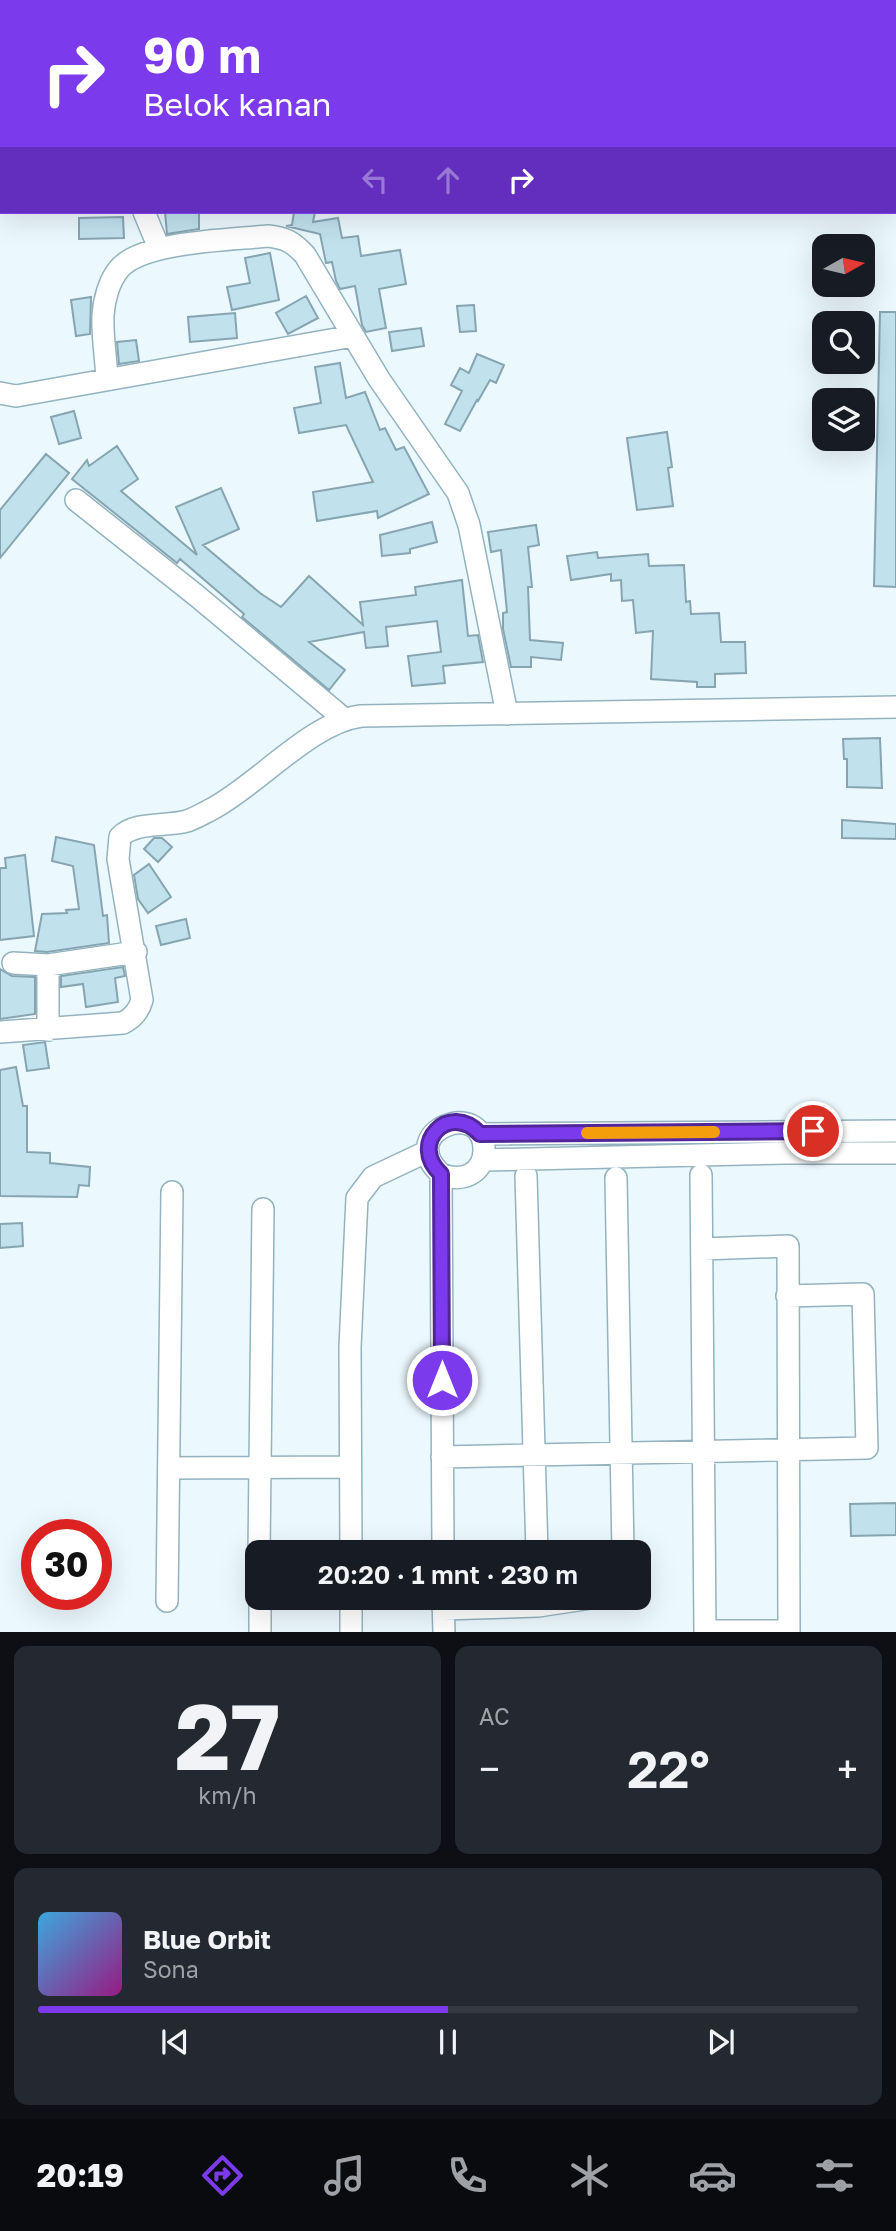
<!DOCTYPE html>
<html lang="id">
<head>
<meta charset="utf-8">
<style>
	body { margin:0; font-family:"Golos Text",sans-serif; background:#242831; color:#f1f3f6; height:100vh; display:flex; flex-direction:column; font-size:26px; white-space:nowrap }
	* { box-sizing:border-box; margin:0 }
	p { font-size:23px; color:#9ea1a6 }
	.icon { flex:none; width:38px; height:38px; fill:none; stroke:currentColor; stroke-width:2; stroke-linecap:round; stroke-linejoin:round }
	.map { position:relative; height:1632px; overflow:hidden }
	.sheet { display:flex; flex-direction:column; gap:14px; padding:14px; background:#0d0f14; flex:1 }
	.sheet>* { flex:none }
	.top-card { position:absolute; left:0px; top:0px; width:896px; height:214px; box-shadow:0 7px 28px #0002; background:#7c3aed; color:#fff; overflow:hidden }
	.needle { width:46px; rotate:82deg }
	.buttons { position:absolute; left:812px; top:234px; display:grid; gap:14px }
	.buttons a { display:grid; place-items:center; width:63px; height:63px; border-radius:14px; background:#171b24; box-shadow:0 7px 28px #0002; font-size:35px }
	.speed { position:absolute; left:21px; top:1519px; display:flex; gap:14px; font-size:35px; font-weight:700; text-align:center }
	.speed>* { display:grid; place-content:center; width:91px; height:91px; border-radius:50%; background:#171b24; box-shadow:0 7px 28px #0002; line-height:1 }
	.speed .limit { border:10px solid #d22; background:#fff; color:#111 }
	.pin { position:absolute; display:grid; place-items:center; width:60px; height:60px; color:#fff; margin:-30px; border:4px solid #fff; border-radius:50%; box-shadow:0 2px 7px #0007 }
	.me { position:absolute; width:77px; margin:-38px; rotate:0deg; stroke-linejoin:round; filter:drop-shadow(0 0 5px #0008) }
	.turn { display:flex; align-items:center; gap:24px; height:147px; padding:0 28px; font-size:32px }
	.turn .icon { width:91px; height:91px; stroke-width:2.5 }
	.turn b { display:block; font-size:49px; line-height:60px }
	.lanes { display:flex; align-items:center; height:66px; padding:0 28px; background:#0003; justify-content:center; gap:35px; direction:ltr }
	.lanes .off { opacity:.35 }
	.big { font-size:52px; font-weight:600; line-height:1.1 }
	.sheet .widget { flex:1; display:flex; flex-direction:column; justify-content:center; gap:10px; min-width:0; padding:0 24px; border-radius:14px; background:#242831 }
	.sheet .dial { align-items:center; gap:0 }
	.dial b { font-size:91px; line-height:1 }
	.song { display:flex; align-items:center; gap:21px }
	.cover { width:84px; height:84px; border-radius:10px; background:linear-gradient(135deg,hsl(200 70% 55%),hsl(310 70% 35%)) }
	.played { height:7px; border-radius:4px; background:linear-gradient(90deg,#7c3aed 50%,#363941 50%) }
	.keys { display:flex; justify-content:space-around; direction:ltr }
	.heat { display:flex; justify-content:space-between; align-items:center; font-size:38px; direction:ltr }
	.sheet .tiles { flex:1; display:grid; gap:14px; grid-template-columns:1fr 1fr }
	.widget:last-child { grid-column:span 2 }
	.trip { position:absolute; left:245px; top:1540px; width:406px; height:70px; border-radius:14px; background:#171b24; box-shadow:0 7px 28px #0002; font-weight:600; line-height:70px; text-align:center }
	.tabs { display:flex; height:112px; justify-content:space-around; align-items:center; background:#090b0e; color:#9ea1a6 }
	.tabs .icon { width:49px; height:49px }
	.tabs .selected { color:#7c3aed }
	.tabs b { font-size:32px; color:#f1f3f6 }
	.map>svg:first-child { display:block }
</style>
</head>
<body>
<div class="map">
<svg width="896" height="1633" viewBox="0 0 896 1633">
	<rect width="100%" height="100%" fill="#ebf8fd"/>
	<path fill="#c1e1ed" stroke="#86a5b1" stroke-width="2" d="M165,212H199V229L167,234Z
		M294,212H315L313,222L338,218L342,238L358,236L361,256L400,250L406,284L379,289L386,328L366,332L362,325L355,286L340,289L336,281L332,262L326,263L320,234L286,226L292,225Z
		M123,217L124,238L79,239V218Z
		M270,253L279,300L232,310L227,287L250,283L245,258Z
		M306,296L318,318L288,334L276,313Z
		M91,297L90,334L76,336L71,300Z
		M474,305L476,331L460,332L457,306Z
		M880,312H896V587L874,586Z
		M235,313L237,338L190,342L188,317Z
		M421,328L424,346L392,351L389,332Z
		M136,340L139,361L119,364L117,342Z
		M477,354L504,365L496,383L490,380L478,401L477,400L460,431L445,424L462,391L451,385L460,368L469,373Z
		M340,363L346,398L365,392L380,430L385,428L396,450L404,447L429,494L378,518L377,511L317,521L313,492L373,482L346,425L299,433L294,408L321,403L315,367Z
		M74,411L81,438L59,444L51,417Z
		M667,432L672,467L668,468L673,506L637,510L627,438Z
		M117,446L138,479L121,491L197,555L176,507L221,488L239,529L203,545L260,593L281,607L309,576L363,625L360,602L416,595L415,587L462,580L468,636L478,635L483,662L443,666L445,683L412,686L408,656L441,652L437,621L386,627L388,646L366,648L364,632L309,642L345,670L329,690L242,617L244,614L180,559L177,563L72,479L87,460L89,466Z
		M46,454L69,473L0,558V510Z
		M432,522L437,542L410,549V553L382,556L380,535Z
		M536,525L539,545L528,547L532,587H528L530,640L563,643L561,660L531,657V667H511L503,629V613L507,612L501,550L491,552L488,532Z
		M597,552L598,558L648,554L649,566L684,565L686,602L690,601L691,614L719,613L721,642H745L746,673L715,674V687H697V682L651,679L653,631L636,633L633,600L622,601L621,580L611,581V574L571,580L567,556Z
		M880,738L882,788L847,787V759H844L843,739Z
		M842,820L896,824V839L842,838Z
		M56,837L94,845L103,916L107,915L109,943L47,952L35,951L42,914L67,913L66,910L79,909L73,866L52,861Z
		M154,838H162L172,847L158,862L144,849Z
		M25,855L34,936L0,940V868H6L5,858Z
		M149,864L171,897L148,913L138,899L134,875Z
		M186,919L190,938L161,945L156,926Z
		M123,967L125,976L115,978L118,1002L86,1007L83,984L61,987V976Z
		M0,969L12,976L35,977V1014L0,1019Z
		M45,1042L49,1068L27,1071L23,1045Z
		M16,1067L23,1106H27V1152L50,1153V1163L90,1167L89,1186L79,1185L77,1197L0,1196V1070Z
		M22,1223L23,1246L0,1248V1224Z
		M896,1503V1535L851,1536L850,1504Z"/>
	<g fill="none" stroke-linecap="round" stroke-linejoin="round">
		<g stroke="#94b3bf" stroke-width="24">
			<path id="street" d="M13,0L19,2
				M144,212L159,248
				M107,379C106,358 102,335 103,315C104,300 109,281 119,269C142,241 232,240 268,236C286,238 293,242 305,255L379,379L458,493L469,525L507,714
				M0,393L16,396L353,336
				M76,500L197,596L343,718
				M13,963L48,965L136,952
				M48,965V1030
				M0,1032L123,1023C133,1018 139,1011 142,1000L118,859L120,837C135,821 167,827 187,821C196,818 204,813 212,809C259,784 310,723 361,716L896,707
				M480,1134L896,1131
				M483,1160L786,1153H896
				M441,1174C461,1183 484,1174 484,1150C485,1097 394,1131 441,1174L443,1552
				M701,1175L705,1631H789L788,1246L702,1249
				M526,1176L537,1552
				M616,1178L623,1552
				M442,1457L867,1448L863,1294L787,1296
				M170,1468L350,1467
				M259,1552L263,1209
				M351,1552L350,1347L357,1198L373,1177L428,1151
				M260,1598V1633
				M351,1598V1633
				M443,1598L444,1633
				M167,1601L172,1192
				M538,1606L591,1598
				M443,1609L538,1606V1598"/>
		</g>
		<use href="#street" stroke="#fff" stroke-width="21"/>
	</g>
	<g fill="none" stroke-linecap="round" stroke-linejoin="round">
		<g stroke="#51269a" stroke-width="18">
			<path id="route" d="M442,1380L441,1174C408,1144 449,1101 480,1134L813,1131"/>
		</g>
		<use href="#route" stroke="#7c3aed" stroke-width="12"/>
		<path stroke="#f59e0b" stroke-width="12" d="M587,1133L714,1132"/>
	</g>
</svg>
<div class="buttons">
<a><svg class="needle" viewBox="-14 -14 28 28"><path d="M0-13l5 13h-10z" fill="#e53935"/><path d="M0 13l5-13h-10z" fill="#9ea1a6"/></svg></a>
<a><svg class="icon" aria-label="search" viewBox="0 0 24 24"><circle cx="10" cy="10" r="6"/><path d="M15 15l6 6"/></svg></a>
<a><svg class="icon" aria-label="layers" viewBox="0 0 24 24"><path d="M12 4l9 5-9 5-9-5zM3 14l9 5 9-5"/></svg></a>
</div>
<div class="speed"><div class="limit">30</div></div>
<div class="pin" style="left:813px;top:1131px;background:#d93025"><svg class="icon" aria-label="arrive" viewBox="0 0 24 24"><path d="M6 21V4h12l-3 4 3 4H6"/></svg></div>
<svg class="me" style="left:442px;top:1380px" viewBox="-20 -20 40 40"><circle r="17" fill="#7c3aed" stroke="#fff" stroke-width="3"/><path d="M0-11L8 9 0 5-8 9z" fill="#fff"/></svg>
<div class="trip">20:20 · 1 mnt · 230 m</div>
<div class="top-card">
<div class="turn"><svg class="icon" aria-label="right" viewBox="0 0 24 24"><path d="M7 20v-9h11M14 6l5 5-5 5"/></svg><div><b>90 m</b>Belok kanan</div></div>
<div class="lanes"><svg class="icon off" aria-label="left" viewBox="0 0 24 24"><path d="M17 20v-9H6M10 6l-5 5 5 5"/></svg><svg class="icon off" aria-label="ahead" viewBox="0 0 24 24"><path d="M12 20V5M6 11l6-6 6 6"/></svg><svg class="icon" aria-label="right" viewBox="0 0 24 24"><path d="M7 20v-9h11M14 6l5 5-5 5"/></svg></div>
</div>
</div>
<section class="sheet">
<div class="tiles">
<div class="widget dial"><b>27</b><p>km/h</p></div>
<div class="widget"><p>AC</p>
<div class="heat"><a>−</a><b class="big">22°</b><a>+</a></div>
</div>
<div class="widget">
<div class="song"><i class="cover"></i><div><b>Blue Orbit</b><p>Sona</p></div></div>
<div class="played"></div>
<div class="keys"><svg class="icon" aria-label="previous" viewBox="0 0 24 24"><path d="M18 5L8 12l10 7zM5 5v14"/></svg><svg class="icon" aria-label="pause" viewBox="0 0 24 24"><path d="M8 5v14M16 5v14"/></svg><svg class="icon" aria-label="next" viewBox="0 0 24 24"><path d="M6 5l10 7-10 7zM19 5v14"/></svg></div>
</div>
</div>
</section>
<nav class="tabs">
<b>20:19</b>
<svg class="icon selected" aria-label="directions" viewBox="0 0 24 24"><path d="M12 3l9 9-9 9-9-9zM9 14v-3h6M13 9l2 2-2 2"/></svg>
<svg class="icon" aria-label="music" viewBox="0 0 24 24"><path d="M9 18V5l10-2v13"/><circle cx="6" cy="18" r="3"/><circle cx="16" cy="16" r="3"/></svg>
<svg class="icon" aria-label="phone" viewBox="0 0 24 24"><path d="M5 4h4l2 5-3 2q2 4 5 5l2-3 5 2v4C11 20 4 13 5 4z"/></svg>
<svg class="icon" aria-label="climate" viewBox="0 0 24 24"><path d="M12 3v18M4 7l16 10M4 17L20 7"/></svg>
<svg class="icon" aria-label="car" viewBox="0 0 24 24"><path d="M5 17H2v-5l4-1 3-4h7l3 4 3 1v5h-3M9 17h6M6 11h13"/><circle cx="7" cy="17" r="2"/><circle cx="17" cy="17" r="2"/></svg>
<svg class="icon" aria-label="filters" viewBox="0 0 24 24"><path d="M4 7h16M4 17h16"/><circle cx="9" cy="7" r="2"/><circle cx="15" cy="17" r="2"/></svg>
</nav>
</body>
</html>
